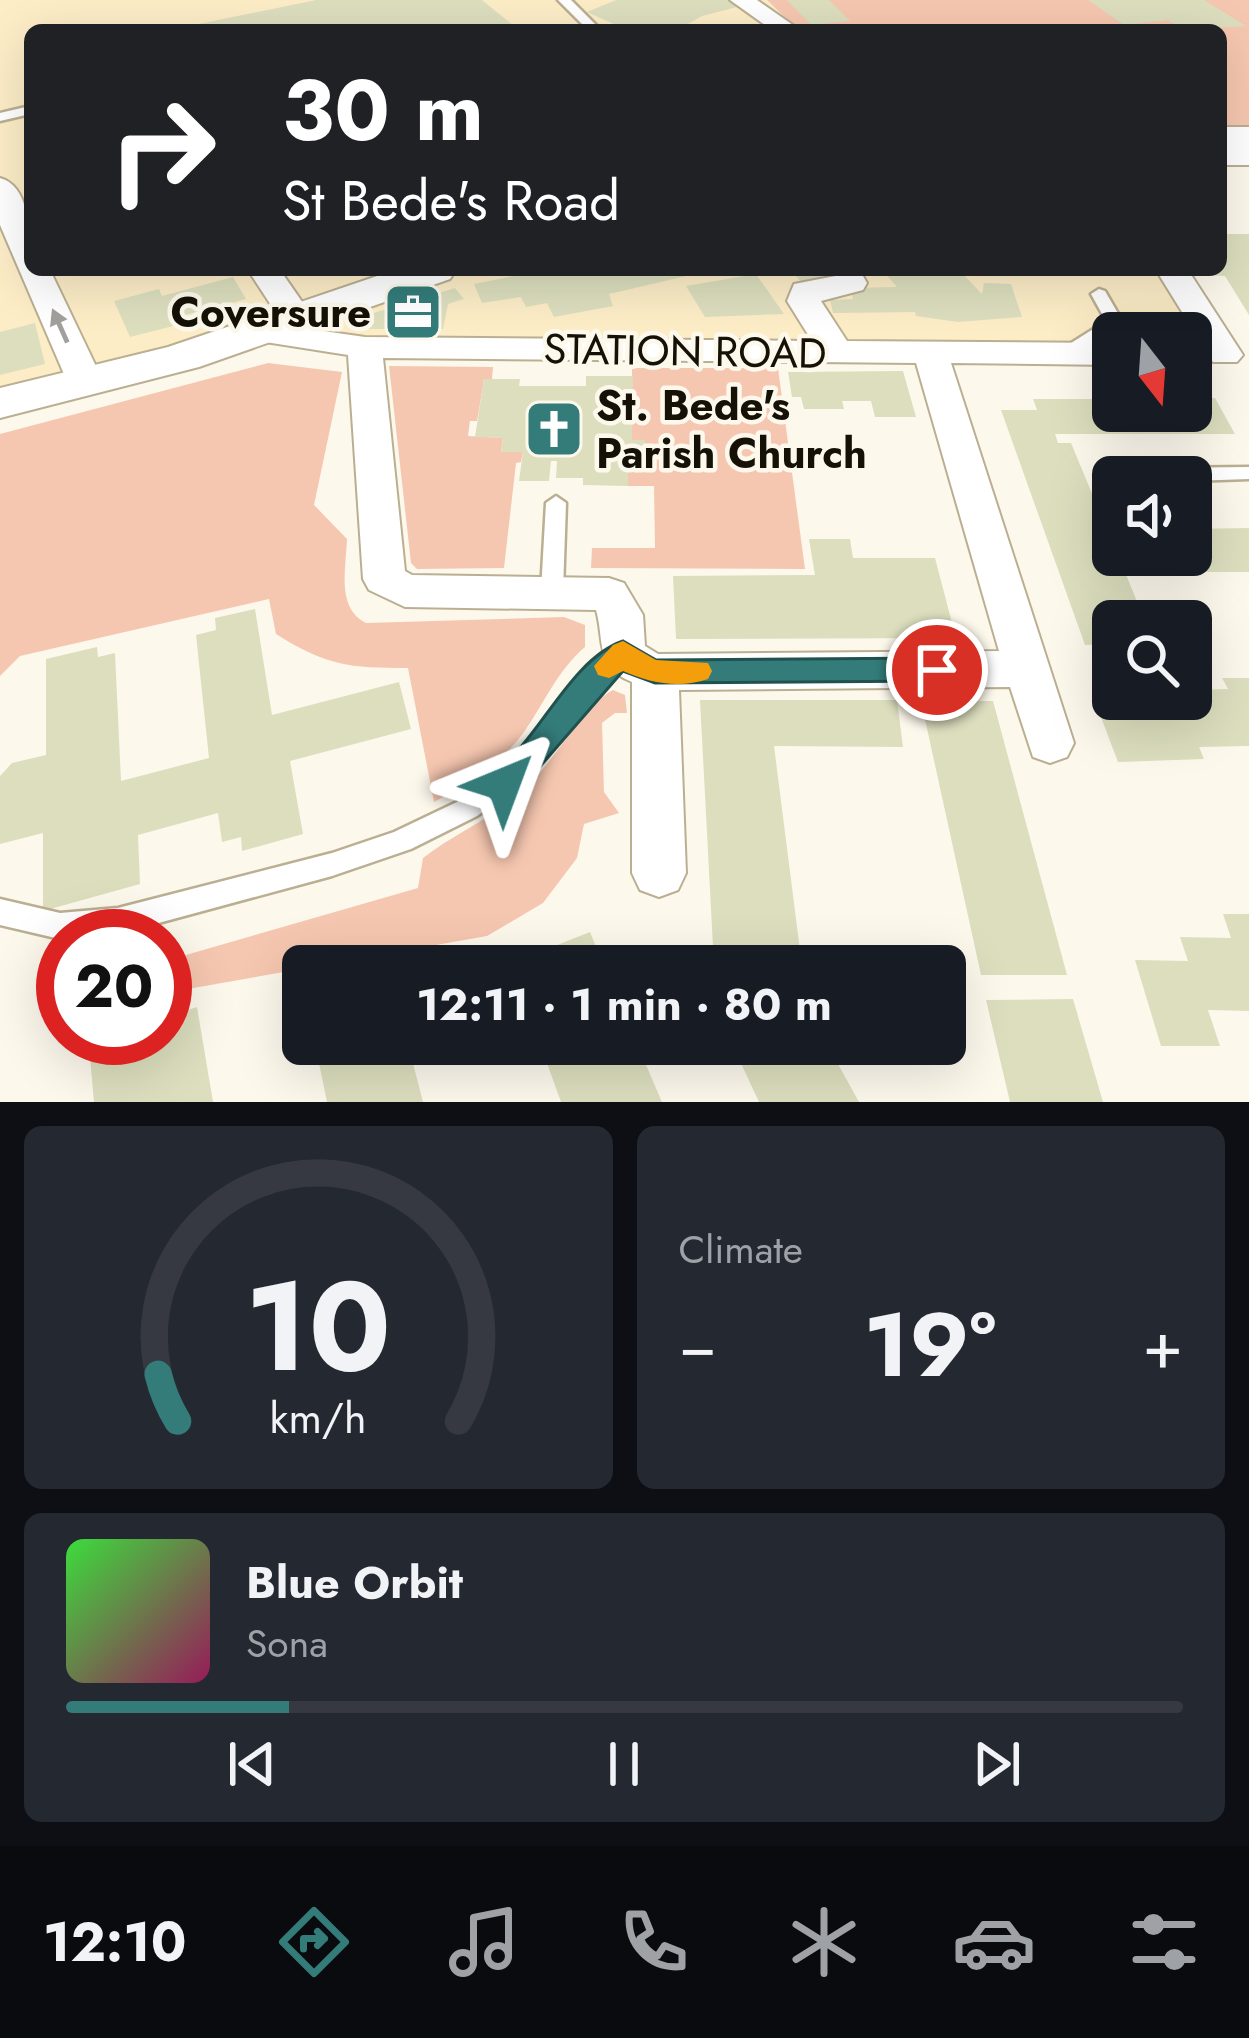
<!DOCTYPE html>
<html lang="en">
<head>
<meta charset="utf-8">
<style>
	body { margin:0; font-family:Jost,sans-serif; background:#242831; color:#f1f3f6; height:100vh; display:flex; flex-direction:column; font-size:45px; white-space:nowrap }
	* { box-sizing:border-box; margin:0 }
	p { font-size:39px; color:#9ea1a6 }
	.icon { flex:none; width:66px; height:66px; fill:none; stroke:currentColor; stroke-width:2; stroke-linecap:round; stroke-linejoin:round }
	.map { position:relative; height:1102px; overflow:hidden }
	.details { display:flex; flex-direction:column; gap:24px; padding:24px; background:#0d0f14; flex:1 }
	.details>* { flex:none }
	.hud { position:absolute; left:24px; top:24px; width:1203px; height:252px; border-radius:18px; box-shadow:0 12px 48px #0002; background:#202124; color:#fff; overflow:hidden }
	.needle { width:78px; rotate:163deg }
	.tools { position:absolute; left:1092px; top:312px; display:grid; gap:24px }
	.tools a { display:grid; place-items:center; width:120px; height:120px; border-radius:18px; background:#171b24; box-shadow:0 12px 48px #0002; font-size:60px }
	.speed { position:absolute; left:36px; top:909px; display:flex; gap:24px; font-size:60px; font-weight:700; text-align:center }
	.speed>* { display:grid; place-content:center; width:156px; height:156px; border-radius:50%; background:#171b24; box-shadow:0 12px 48px #0002; line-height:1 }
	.speed .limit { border:18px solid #d22; background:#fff; color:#111 }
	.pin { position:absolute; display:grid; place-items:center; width:102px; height:102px; color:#fff; margin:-51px; border:6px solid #fff; border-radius:50%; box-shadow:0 3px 12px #0007 }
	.me { position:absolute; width:132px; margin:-66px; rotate:44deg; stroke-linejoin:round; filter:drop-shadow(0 0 9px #0008) }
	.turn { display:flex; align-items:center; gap:42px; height:252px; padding:0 60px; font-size:54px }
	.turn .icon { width:156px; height:156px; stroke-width:2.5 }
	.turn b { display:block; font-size:84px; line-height:102px }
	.big { font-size:90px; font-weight:700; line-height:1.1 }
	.details .tile { flex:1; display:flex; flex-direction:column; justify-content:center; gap:18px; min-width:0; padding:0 42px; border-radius:18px; background:#242831 }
	.details .dial { align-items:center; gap:0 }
	.dial svg { height:312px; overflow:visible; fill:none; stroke:#363941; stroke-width:7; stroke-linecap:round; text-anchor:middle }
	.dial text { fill:#f1f3f6; stroke:none }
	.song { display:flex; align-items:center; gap:36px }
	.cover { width:144px; height:144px; border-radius:18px; background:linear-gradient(135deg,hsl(120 70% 55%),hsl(330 70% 35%)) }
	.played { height:12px; border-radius:6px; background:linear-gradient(90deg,#337c7a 20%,#363941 20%) }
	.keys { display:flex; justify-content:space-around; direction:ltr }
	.heat { display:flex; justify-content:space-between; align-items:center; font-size:66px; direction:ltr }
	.details .tiles { flex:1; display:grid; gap:24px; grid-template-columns:1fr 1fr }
	.tile:last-child { grid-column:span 2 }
	.trip { position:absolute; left:282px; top:945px; width:684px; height:120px; border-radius:18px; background:#171b24; box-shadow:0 12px 48px #0002; font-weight:700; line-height:120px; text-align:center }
	.menu { display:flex; height:192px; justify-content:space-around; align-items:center; background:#090b0e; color:#9ea1a6 }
	.menu .icon { width:84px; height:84px }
	.menu .selected { color:#337c7a }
	.menu b { font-size:54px; color:#f1f3f6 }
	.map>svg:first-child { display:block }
</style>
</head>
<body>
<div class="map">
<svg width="1249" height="1102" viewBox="0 0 1249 1102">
	<rect width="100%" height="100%" fill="#fdf8ec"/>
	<path fill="#fcedc7" d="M0,0H767L799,30H30V270H1007L1013,276L1172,271L1225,355L1191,354V333H1113V354L366,347L258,333L0,403Z"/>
	<path fill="#f6c7b0" d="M767,0H1249V126H1221V30H798Z
		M268,363L342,372L314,505L347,539C346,569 336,608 366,623L564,617L585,625V647C557,671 545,702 524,732C500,765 470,782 434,802L408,668C349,668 327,666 276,634L269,599L20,656L0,676V434Z
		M389,366L493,367L492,379L484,380L477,421H470L468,436L503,438L501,452H523L521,462L516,463L504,568L417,569L411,563Z
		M632,368H778L805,569L591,568L592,548H655L654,486H628V463H639V450L645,449L644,440H632Z
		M613,690L625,695L627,713H615L602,723L604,792L619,813L584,824L577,858L543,903L487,936L165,993V961L418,888L423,858C455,833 497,816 526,788C553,762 586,704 613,690Z"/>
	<path fill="#dcdebe" d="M316,0H482L519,30H169Z
		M616,0H731L741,6L702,16L677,30H627L587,12Z
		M787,0H829L850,21L811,25Z
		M1088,0H1204L1246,26L1183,30L1168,20L1124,25Z
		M1221,234H1249V315L1225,276L1207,275L1204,270H1221Z
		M543,270H707L708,271L609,294L613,306L554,317L547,303L526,307L521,297L482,303L474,284Z
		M791,270H858V272L801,282Z
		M882,270H959L982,294L984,283L1011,284L1022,317L958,322L916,316L915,312L833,313L830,300L853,299L851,288L897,287Z
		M756,274L784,314L705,317L686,286Z
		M233,277L246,299L174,318L177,325L130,337L114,301L159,289L162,296Z
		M455,288L464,299L448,304L443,329H361L354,319Z
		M35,323L45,364L0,375V332Z
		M903,371L916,417H875L871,401H842L844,409H804L801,397H792L788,372Z
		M586,376H633L632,440H645V450H639V463H628V486L583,485V478H556L557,461H551L549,481H519L523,452H501L503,438L475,437L484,379H520L519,386H586Z
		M1191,398H1215L1235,434H1055L1058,443H1071L1113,544V555H1118L1145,621H1113V644L1085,645L1001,410H1037L1033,399H1113V411H1191Z
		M1249,528V572H1190L1182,555H1191V529Z
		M809,539H850L853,558H935L956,638L676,639L673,576L815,575Z
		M255,609L272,715L399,682L411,729L290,761L303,834L242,851L241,837L222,842L218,813L138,835L140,884L43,911V833L0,844V776L12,763L46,755V659L97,647L98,657L115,653L121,781L209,758L196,635L216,630L215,618Z
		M1222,678H1249V746L1199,747L1204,759L1118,762L1097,707L1186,704L1184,699H1191V690L1228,689Z
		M700,700H897L903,747L774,746L802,966H714Z
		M921,701H993L1067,975H981Z
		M1223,914H1249V1011L1208,1010L1220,1046H1161L1135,960L1188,961L1180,937L1231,938Z
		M590,932L604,966H504Z
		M1073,999L1103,1102H1010L986,1000Z
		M197,1007L213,1102H94L89,1046L111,1038H165V1018Z
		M315,1044H408L423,1102H327Z
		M540,1044H637L662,1102H561Z
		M732,1044H827L859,1102H759Z"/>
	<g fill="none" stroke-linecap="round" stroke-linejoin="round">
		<g stroke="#bbaf92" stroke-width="5">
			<path id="service" d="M558,0H571L601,30H588Z
				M30,106V114L0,121V113Z
				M1099,289L1105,291L1123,322L1072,358H1060V350L1106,321L1091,294Z
				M1249,467V479L1191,481V477L1150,475L1160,468Z
				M556,496L566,503L563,591L560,597H544L541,591L546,503Z
				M623,644L631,647L634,653L631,659L525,781L477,816L411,849L332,876L118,934L60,939L0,925V899L60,913L118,908L332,853L394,832L459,801L508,766L599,663L615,647Z"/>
		</g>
		<g stroke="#bbaf92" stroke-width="4">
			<path id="minor" d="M730,0H757L800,30H772Z
				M1221,149H1249V165H1221Z
				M0,178C33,187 30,243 30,270H50L103,381L98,389H72L67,381L0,225Z
				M248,270H280L314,319L302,328L365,337L812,341L787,301L794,284L851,273L863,276L867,283L863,290L821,301L847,341L1113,343V365L951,363L1074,743L1067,757L1050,763L1033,757L1010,687L679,690L686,873L678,890L659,897L640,890L632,873V682C594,667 605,641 596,610L405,607L369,590L363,579L348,355L246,339L241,332L246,325H284ZM383,358L916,363L999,651L658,654L645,646L643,615L624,583L609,578L412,575L405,571Z
				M1156,270H1188L1243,355L1237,362H1213Z"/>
		</g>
		<g stroke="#bbaf92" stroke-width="4">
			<path id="tertiary" d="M1221,127H1249V149H1221Z
				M395,270H456L450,279L199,367L0,418V388L168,347Z"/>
		</g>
		<use href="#service" fill="#fff" fill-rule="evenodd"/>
		<use href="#minor" fill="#fff" fill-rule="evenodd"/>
		<use href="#tertiary" fill="#fff" fill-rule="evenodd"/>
	</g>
	<defs><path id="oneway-solid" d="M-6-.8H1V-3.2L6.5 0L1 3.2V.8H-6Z" transform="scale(3)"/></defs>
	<use fill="#a2a09c" href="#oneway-solid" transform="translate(60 326) rotate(-114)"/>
	<path fill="#337c7a" stroke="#21514f" stroke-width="3" d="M623,641L656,660L937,658L947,661L952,670L947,678L937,681L655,683L623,671L516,794L504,798L493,794L488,784C495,769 509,761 519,749C549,716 579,656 623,641Z"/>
	<path fill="#f59e0b" d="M623,641L656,660L708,663L712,671L708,679C679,689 650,683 623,671L609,678L598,675L594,666L613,645Z"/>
	<defs>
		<g id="office-square" transform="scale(3)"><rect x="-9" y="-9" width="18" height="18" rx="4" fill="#337c7a" stroke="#fdf8ec"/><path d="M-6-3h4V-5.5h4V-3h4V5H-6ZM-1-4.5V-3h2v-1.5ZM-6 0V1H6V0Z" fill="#fff"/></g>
		<g id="church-square" transform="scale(3)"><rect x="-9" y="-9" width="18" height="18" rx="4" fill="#337c7a" stroke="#fdf8ec"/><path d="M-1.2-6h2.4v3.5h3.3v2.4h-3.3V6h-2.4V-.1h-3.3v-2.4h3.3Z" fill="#fff"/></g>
	</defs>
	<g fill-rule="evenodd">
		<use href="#office-square" x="413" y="312"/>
		<use href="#church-square" x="554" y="429"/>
	</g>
	<g text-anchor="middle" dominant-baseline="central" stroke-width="9" stroke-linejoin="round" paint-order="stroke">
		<g font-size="42" font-weight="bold" fill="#161107" stroke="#fdf8ec" text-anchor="end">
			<text x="371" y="312">Coversure</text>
			<text x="596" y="405" text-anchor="start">St. Bede's<tspan x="596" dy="48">Parish Church</tspan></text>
		</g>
		<g font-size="42" fill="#161107" stroke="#fdf8ec">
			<text transform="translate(685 351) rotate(1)">STATION ROAD</text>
		</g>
	</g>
</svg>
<div class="tools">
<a><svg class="needle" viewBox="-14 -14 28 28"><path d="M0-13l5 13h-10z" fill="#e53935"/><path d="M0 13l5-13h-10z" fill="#9ea1a6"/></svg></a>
<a><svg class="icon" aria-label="sound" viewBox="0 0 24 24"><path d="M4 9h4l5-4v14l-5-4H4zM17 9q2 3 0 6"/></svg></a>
<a><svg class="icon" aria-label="search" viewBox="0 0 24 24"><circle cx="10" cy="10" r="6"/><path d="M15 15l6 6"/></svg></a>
</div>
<div class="speed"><div class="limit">20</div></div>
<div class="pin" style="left:937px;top:670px;background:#d93025"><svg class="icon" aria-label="arrive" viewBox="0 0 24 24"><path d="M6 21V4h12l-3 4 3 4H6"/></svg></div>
<svg class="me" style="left:504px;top:784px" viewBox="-20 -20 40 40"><path d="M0-17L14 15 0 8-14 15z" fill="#337c7a" stroke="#fff" stroke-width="4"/></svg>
<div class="trip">12:11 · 1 min · 80 m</div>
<div class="hud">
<div class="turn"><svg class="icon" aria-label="right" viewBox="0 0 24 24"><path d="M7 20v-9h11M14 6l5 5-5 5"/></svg><div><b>30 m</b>St Bede's Road</div></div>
</div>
</div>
<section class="details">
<div class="tiles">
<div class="tile dial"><svg viewBox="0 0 100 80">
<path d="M14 69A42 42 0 1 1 86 69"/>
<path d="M14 69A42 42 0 0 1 9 57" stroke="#337c7a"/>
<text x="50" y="56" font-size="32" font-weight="700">10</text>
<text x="50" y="72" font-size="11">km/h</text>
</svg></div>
<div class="tile"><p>Climate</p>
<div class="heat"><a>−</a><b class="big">19°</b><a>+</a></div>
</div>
<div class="tile">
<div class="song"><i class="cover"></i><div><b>Blue Orbit</b><p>Sona</p></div></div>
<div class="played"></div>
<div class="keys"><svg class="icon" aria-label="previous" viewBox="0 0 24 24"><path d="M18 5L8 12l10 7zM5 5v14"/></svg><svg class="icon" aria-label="pause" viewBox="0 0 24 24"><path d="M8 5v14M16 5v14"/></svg><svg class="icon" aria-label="next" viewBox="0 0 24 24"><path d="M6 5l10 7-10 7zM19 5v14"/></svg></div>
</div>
</div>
</section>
<nav class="menu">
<b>12:10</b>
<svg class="icon selected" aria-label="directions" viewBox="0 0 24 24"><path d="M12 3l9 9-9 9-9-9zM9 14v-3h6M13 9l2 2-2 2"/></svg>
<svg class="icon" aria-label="music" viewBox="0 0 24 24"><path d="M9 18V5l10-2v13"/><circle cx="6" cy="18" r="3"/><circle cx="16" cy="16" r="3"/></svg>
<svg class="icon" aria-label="phone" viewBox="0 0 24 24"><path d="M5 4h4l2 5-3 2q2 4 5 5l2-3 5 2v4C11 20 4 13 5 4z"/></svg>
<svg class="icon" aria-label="climate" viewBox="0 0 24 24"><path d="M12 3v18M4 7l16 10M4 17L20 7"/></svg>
<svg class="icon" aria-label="car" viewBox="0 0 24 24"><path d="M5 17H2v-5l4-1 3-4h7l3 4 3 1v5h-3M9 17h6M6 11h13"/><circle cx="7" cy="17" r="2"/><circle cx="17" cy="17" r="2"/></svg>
<svg class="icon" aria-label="filters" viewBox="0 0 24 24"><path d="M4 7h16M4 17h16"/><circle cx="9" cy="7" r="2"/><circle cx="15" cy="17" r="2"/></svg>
</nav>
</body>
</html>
